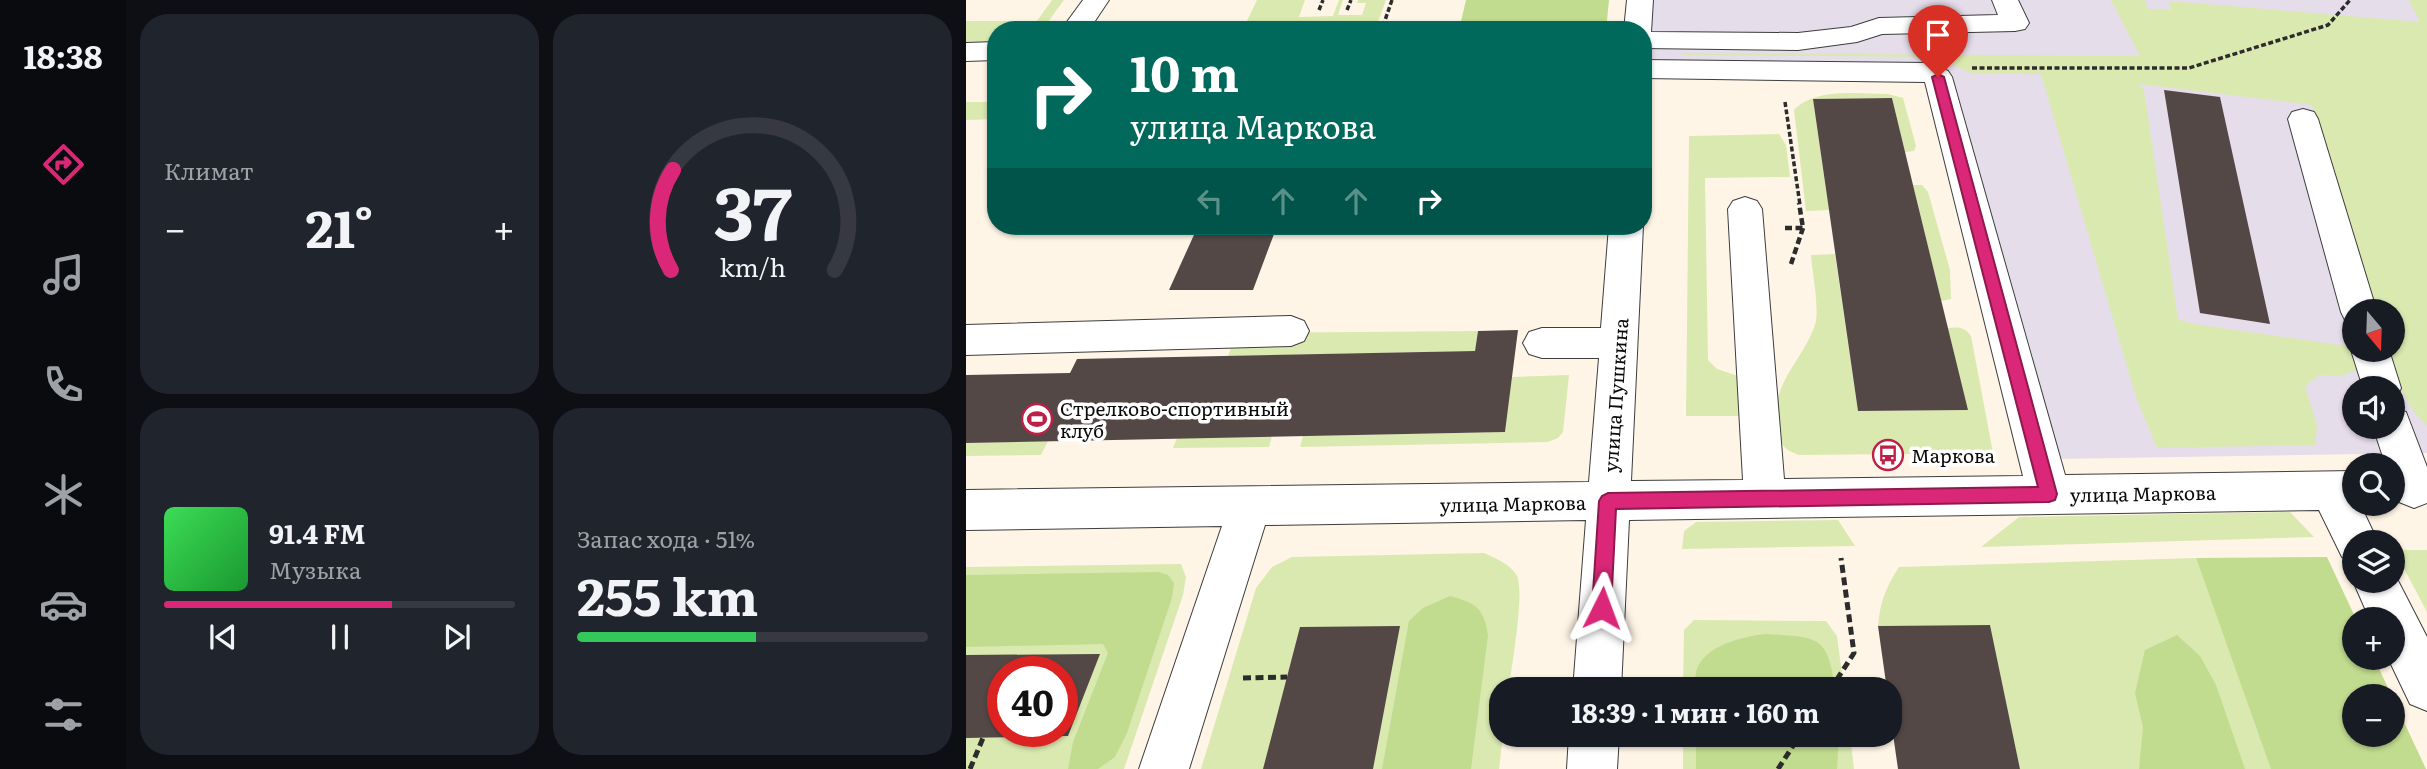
<!DOCTYPE html>
<html lang="ru">
<head>
<meta charset="utf-8">
<style>
	body { margin:0; font-family:Literata,serif; background:#20242c; color:#f1f3f6; height:100vh; display:flex; flex-direction:column; font-size:26px; white-space:nowrap }
	* { box-sizing:border-box; margin:0 }
	p { font-size:23px; color:#9ea1a6 }
	.icon { flex:none; width:38px; height:38px; fill:none; stroke:currentColor; stroke-width:2; stroke-linecap:round; stroke-linejoin:round }
	.map { position:relative; flex:1; overflow:hidden }
	.sheet { display:flex; flex-direction:column; gap:14px; padding:14px; background:#0d0f14; width:840px }
	.sheet>* { flex:none }
	.top-card { position:absolute; left:21px; top:21px; width:665px; height:214px; border-radius:28px; box-shadow:0 2px 5px #0004; background:#00695c; color:#fff; overflow:hidden }
	.needle { width:46px; rotate:161deg }
	.buttons { position:absolute; left:1376px; top:299px; display:grid; gap:14px }
	.buttons a { display:grid; place-items:center; width:63px; height:63px; border-radius:50%; background:#171b24; box-shadow:0 2px 5px #0004; font-size:35px }
	.speed { position:absolute; left:21px; top:656px; display:flex; gap:14px; font-size:35px; font-weight:700; text-align:center }
	.speed>* { display:grid; place-content:center; width:91px; height:91px; border-radius:50%; background:#171b24; box-shadow:0 2px 5px #0004; line-height:1 }
	.speed .limit { border:10px solid #d22; background:#fff; color:#111 }
	.pin { position:absolute; display:grid; place-items:center; width:60px; height:60px; color:#fff; margin:-72px -30px; border-radius:50% 50% 50% 0; rotate:-45deg; box-shadow:0 0 7px #0007 }
	.pin .icon { rotate:45deg }
	.me { position:absolute; width:77px; margin:-38px; rotate:3deg; stroke-linejoin:round; filter:drop-shadow(0 0 5px #0008) }
	.turn { display:flex; align-items:center; gap:24px; height:147px; padding:0 28px; font-size:32px }
	.turn .icon { width:91px; height:91px; stroke-width:2.5 }
	.turn b { display:block; font-size:49px; line-height:60px }
	.lanes { display:flex; align-items:center; height:66px; padding:0 28px; background:#0003; justify-content:center; gap:35px; direction:ltr }
	.lanes .off { opacity:.35 }
	.big { font-size:52px; font-weight:700; line-height:1.1 }
	.sheet .tile { flex:1; display:flex; flex-direction:column; justify-content:center; gap:10px; min-width:0; padding:0 24px; border-radius:28px; background:#20242c }
	.sheet .dial { align-items:center; gap:0 }
	.dial svg { height:182px; overflow:visible; fill:none; stroke:#363941; stroke-width:7; stroke-linecap:round; text-anchor:middle }
	.dial text { fill:#f1f3f6; stroke:none }
	.song { display:flex; align-items:center; gap:21px }
	.cover { width:84px; height:84px; border-radius:10px; background:linear-gradient(135deg,hsl(130 70% 55%),hsl(130 70% 35%)) }
	.played { height:7px; border-radius:4px; background:linear-gradient(90deg,#db2777 65%,#363941 65%) }
	.keys { display:flex; justify-content:space-around; direction:ltr }
	.heat { display:flex; justify-content:space-between; align-items:center; font-size:38px; direction:ltr }
	.charge { height:10px; border-radius:5px; background:linear-gradient(90deg,#34c759 51%,#363941 0) }
	.sheet .tiles { flex:1; display:grid; gap:14px; grid-template-columns:repeat(2,1fr) }
	.trip { position:absolute; left:523px; top:677px; width:413px; height:70px; border-radius:28px; background:#171b24; box-shadow:0 2px 5px #0004; font-weight:700; line-height:70px; text-align:center }
	main { display:flex; flex:1; min-height:0 }
	.tab-bar { display:flex; flex-direction:column; width:126px; justify-content:space-around; align-items:center; background:#090b0e; color:#9ea1a6 }
	.tab-bar .icon { width:49px; height:49px }
	.tab-bar .active { color:#db2777 }
	.tab-bar b { font-size:32px; color:#f1f3f6 }
	.map>svg:first-child { display:block }
</style>
</head>
<body>
<main>
<nav class="tab-bar">
<b>18:38</b>
<svg class="icon active" aria-label="directions" viewBox="0 0 24 24"><path d="M12 3l9 9-9 9-9-9zM9 14v-3h6M13 9l2 2-2 2"/></svg>
<svg class="icon" aria-label="music" viewBox="0 0 24 24"><path d="M9 18V5l10-2v13"/><circle cx="6" cy="18" r="3"/><circle cx="16" cy="16" r="3"/></svg>
<svg class="icon" aria-label="phone" viewBox="0 0 24 24"><path d="M5 4h4l2 5-3 2q2 4 5 5l2-3 5 2v4C11 20 4 13 5 4z"/></svg>
<svg class="icon" aria-label="climate" viewBox="0 0 24 24"><path d="M12 3v18M4 7l16 10M4 17L20 7"/></svg>
<svg class="icon" aria-label="car" viewBox="0 0 24 24"><path d="M5 17H2v-5l4-1 3-4h7l3 4 3 1v5h-3M9 17h6M6 11h13"/><circle cx="7" cy="17" r="2"/><circle cx="17" cy="17" r="2"/></svg>
<svg class="icon" aria-label="filters" viewBox="0 0 24 24"><path d="M4 7h16M4 17h16"/><circle cx="9" cy="7" r="2"/><circle cx="15" cy="17" r="2"/></svg>
</nav>
<section class="sheet">
<div class="tiles">
<div class="tile"><p>Климат</p>
<div class="heat"><a>−</a><b class="big">21°</b><a>+</a></div>
</div>
<div class="tile dial"><svg viewBox="0 0 100 80">
<path d="M14 69A42 42 0 1 1 86 69"/>
<path d="M14 69A42 42 0 0 1 15 25" stroke="#db2777"/>
<text x="50" y="56" font-size="32" font-weight="700">37</text>
<text x="50" y="72" font-size="11">km/h</text>
</svg></div>
<div class="tile">
<div class="song"><i class="cover"></i><div><b>91.4 FM</b><p>Музыка</p></div></div>
<div class="played"></div>
<div class="keys"><svg class="icon" aria-label="previous" viewBox="0 0 24 24"><path d="M18 5L8 12l10 7zM5 5v14"/></svg><svg class="icon" aria-label="pause" viewBox="0 0 24 24"><path d="M8 5v14M16 5v14"/></svg><svg class="icon" aria-label="next" viewBox="0 0 24 24"><path d="M6 5l10 7-10 7zM19 5v14"/></svg></div>
</div>
<div class="tile"><p>Запас хода · 51%</p><b class="big">255 km</b><div class="charge"></div></div>
</div>
</section>
<div class="map">
<svg width="1461" height="769" viewBox="0 0 1461 769">
	<rect width="100%" height="100%" fill="#fff5e7"/>
	<path fill="#e6ddea" fill-rule="evenodd" d="M685,0H1461V453L1089,459L986,77L978,69L965,64L947,62L679,60ZM1388,312H1426V350H1388ZM1388,388H1426V427H1388Z"/>
	<path fill="#dae9b0" fill-rule="evenodd" d="M86,0H98L76,30H30V46H0V21H71Z
		M291,0H339L333,17L367,16L373,0H377L372,15H396L400,3H391L392,0H420L412,22L279,25Z
		M1145,0H1179L1182,9L1205,10L1203,1L1454,22L1443,0H1461V426C1439,405 1430,378 1420,350H1426V312L1409,311L1346,105L1174,84L1178,90L1212,319L1227,324L1387,347L1392,359L1391,370L1374,376L1354,375L1339,386L1351,426L1349,445L1191,448L1170,397L1075,74L1005,73L987,65L986,57L717,55L718,53L1174,56Z
		M922,94L937,98L950,146L948,151L939,152L926,98L847,99L863,210L840,211L828,110C850,87 893,94 922,94Z
		M0,102H30V119L0,120Z
		M813,134L820,145L824,177L739,178L742,360L751,369L772,376L780,416H720L723,136Z
		M947,185H956L962,192L984,270L985,299L975,301Z
		M869,254L892,411L1001,410L982,328C992,327 999,327 1005,336L1027,453L833,455C818,450 813,444 811,428C803,385 836,362 849,325C854,311 846,271 845,255Z
		M512,331L509,351L262,356L271,333Z
		M603,375L597,432L592,438L582,442L334,447L337,436L539,432L546,377Z
		M306,436L303,447L207,448L211,438Z
		M82,441L75,455L0,456V443Z
		M1324,512L1348,537L1015,547L1053,517Z
		M872,520L889,546L716,549L718,531L730,522Z
		M1435,550H1461V612L1434,561Z
		M518,553C529,558 542,563 550,574C560,588 545,669 543,689L536,690L537,735L533,769H235L290,588L306,567L326,557Z
		M1230,558L1306,769H1054L1024,625L912,626C914,602 920,587 933,567Z
		M215,564L220,577L217,595L158,769H0V567ZM37,672H96V732H37Z
		M728,620L860,621L871,636L878,689L717,690L718,630Z
		M717,735H884L888,769H717Z"/>
	<path fill="#c1db8f" fill-rule="evenodd" d="M500,0H643L640,30H493Z
		M1361,557L1390,619L1388,620V658H1408L1460,769H1305L1230,558ZM1388,696H1426V735H1388Z
		M192,572L202,575L208,583L206,598L161,733L149,757L132,769H102L107,742L142,653L137,644L0,647V575Z
		M484,596C510,603 518,608 522,635L505,769H416L443,621L457,608Z
		M800,634C852,637 862,635 869,689H730C730,684 729,677 730,672C736,646 778,636 800,634Z
		M1211,635L1234,656L1250,685L1279,769H1173L1177,727L1169,693L1179,650Z
		M730,735H873L871,769H730Z"/>
	<path fill="#534846" fill-rule="evenodd" d="M1198,90L1254,97L1304,324L1234,313Z
		M926,98L947,185L1002,410L892,411L847,99Z
		M232,226H311L287,290H203Z
		M552,330L539,432L0,443V375L104,373L111,359L509,351L512,331Z
		M1024,625L1054,769H932L924,713V690H921L912,626Z
		M434,626L407,769H297L334,627Z
		M134,654L102,736L0,738V655ZM37,672H96V732H37Z"/>
	<g fill="none" stroke-linecap="round" stroke-linejoin="round">
		<g stroke="#3d3d3d" stroke-width="2">
			<path id="minor" d="M117,0H143L123,30H95Z
				M661,0H687L685,32L832,33L885,27L913,18L1032,15L1026,0H1052L1063,23L1059,29L1049,31L916,34L891,42L832,50L677,48V30H658Z
				M30,42V60L0,61V43Z
				M677,60L963,63L982,71L986,77L1099,475L1388,471V504H1401L1395,506L1412,542H1388V561L1376,557L1353,510L663,520L655,690H607L620,520L299,525L223,769H173L256,526L0,530V490L623,482L633,358H576L563,354L557,343L563,332L576,328H635L643,226H677L665,481L777,480L762,209L767,201L779,197L791,201L796,209L818,479L1057,476L959,82L677,78Z
				M1337,109L1348,112L1352,119L1411,312H1388V325L1380,322L1375,312L1322,119L1326,112Z
				M325,316L338,321L343,331L338,341L325,346L0,355V325Z
				M1388,345V350H1423L1435,388L1430,399L1426,401V388H1397L1385,350Z
				M1426,407L1440,412L1461,467V503L1448,508L1433,502L1426,486V466H1420L1407,427H1426Z
				M1426,569L1461,637V711L1444,704L1422,658H1426V620H1404L1387,581L1388,579V581H1426Z
				M603,735H653L651,769H601Z"/>
		</g>
		<path stroke="#2c2c2c" stroke-width="3.5" stroke-dasharray="5 2.5" stroke-linecap="butt" d="M353,10L357,0
			M381,10L385,0
			M417,26L426,0
			M299,30L489,25L488,30
			M1006,68H1223L1362,25L1384,0
			M819,102L834,205"/>
		<path stroke="#2c2c2c" stroke-width="4.5" stroke-dasharray="7 3.5" stroke-linecap="butt" d="M819,228H837L833,203
			M825,264L837,228"/>
		<path stroke="#2c2c2c" stroke-width="5" stroke-dasharray="8 4.5" stroke-linecap="butt" d="M277,678L321,677
			M864,690L888,653L875,558
			M4,769L17,738
			M812,769L834,735"/>
		<use href="#minor" fill="#fff" fill-rule="evenodd"/>
	</g>
	<path fill="#db2777" stroke="#8e194d" stroke-width="2" d="M972,74L978,77L1091,494L1089,500L1083,502L650,509L645,608L642,615L636,617L629,615L626,608L633,501L636,496L642,493L1072,487L966,77Z"/>
	<defs>
		<g id="stadium-ring" transform="scale(1.575)"><circle r="9.5" fill="#fff" stroke="#bd1f47" stroke-width="1.5"/><path d="M0-5a6.5 5 0 1 0 0 10a6.5 5 0 1 0 0-10ZM-3.5-1.8h7v3.6h-7Z" fill="#bd1f47"/></g>
		<g id="bus-ring" transform="scale(1.575)"><circle r="9.5" fill="#fff" stroke="#bd1f47" stroke-width="1.5"/><path d="M-5-6H5V4H4V6H2V4H-2V6H-4V4H-5ZM-3.5-4V0h7V-4ZM-3.5 1.2v1.5H-2V1.2ZM2 1.2v1.5H3.5V1.2Z" fill="#bd1f47"/></g>
	</defs>
	<g fill-rule="evenodd">
		<use href="#stadium-ring" x="71" y="419"/>
		<use href="#bus-ring" x="922" y="455"/>
	</g>
	<g text-anchor="middle" dominant-baseline="central" stroke-width="7" stroke-linejoin="round" paint-order="stroke">
		<g font-size="19" fill="#0a0a0a" stroke="#fff">
			<text transform="translate(649 395) rotate(-86)">улица Пушкина</text>
			<text transform="translate(1177 493) rotate(-1)">улица Маркова</text>
			<text transform="translate(547 503) rotate(-1)">улица Маркова</text>
		</g>
		<g font-size="19" fill="#0a0a0a" stroke="#fff" text-anchor="start">
			<text x="94" y="408">Стрелково-спортивный<tspan x="94" dy="22">клуб</tspan></text>
			<text x="945" y="455">Маркова</text>
		</g>
	</g>
</svg>
<div class="buttons">
<a><svg class="needle" viewBox="-14 -14 28 28"><path d="M0-13l5 13h-10z" fill="#e53935"/><path d="M0 13l5-13h-10z" fill="#9ea1a6"/></svg></a>
<a><svg class="icon" aria-label="sound" viewBox="0 0 24 24"><path d="M4 9h4l5-4v14l-5-4H4zM17 9q2 3 0 6"/></svg></a>
<a><svg class="icon" aria-label="search" viewBox="0 0 24 24"><circle cx="10" cy="10" r="6"/><path d="M15 15l6 6"/></svg></a>
<a><svg class="icon" aria-label="layers" viewBox="0 0 24 24"><path d="M12 4l9 5-9 5-9-5zM3 14l9 5 9-5"/></svg></a>
<a>+</a>
<a>−</a>
</div>
<div class="speed"><div class="limit">40</div></div>
<div class="pin" style="left:972px;top:77px;background:#d93025"><svg class="icon" aria-label="arrive" viewBox="0 0 24 24"><path d="M6 21V4h12l-3 4 3 4H6"/></svg></div>
<svg class="me" style="left:636px;top:608px" viewBox="-20 -20 40 40"><path d="M0-17L14 15 0 8-14 15z" fill="#db2777" stroke="#fff" stroke-width="4"/></svg>
<div class="trip">18:39 · 1 мин · 160 m</div>
<div class="top-card">
<div class="turn"><svg class="icon" aria-label="right" viewBox="0 0 24 24"><path d="M7 20v-9h11M14 6l5 5-5 5"/></svg><div><b>10 m</b>улица Маркова</div></div>
<div class="lanes"><svg class="icon off" aria-label="left" viewBox="0 0 24 24"><path d="M17 20v-9H6M10 6l-5 5 5 5"/></svg><svg class="icon off" aria-label="ahead" viewBox="0 0 24 24"><path d="M12 20V5M6 11l6-6 6 6"/></svg><svg class="icon off" aria-label="ahead" viewBox="0 0 24 24"><path d="M12 20V5M6 11l6-6 6 6"/></svg><svg class="icon" aria-label="right" viewBox="0 0 24 24"><path d="M7 20v-9h11M14 6l5 5-5 5"/></svg></div>
</div>
</div>
</main>
</body>
</html>
